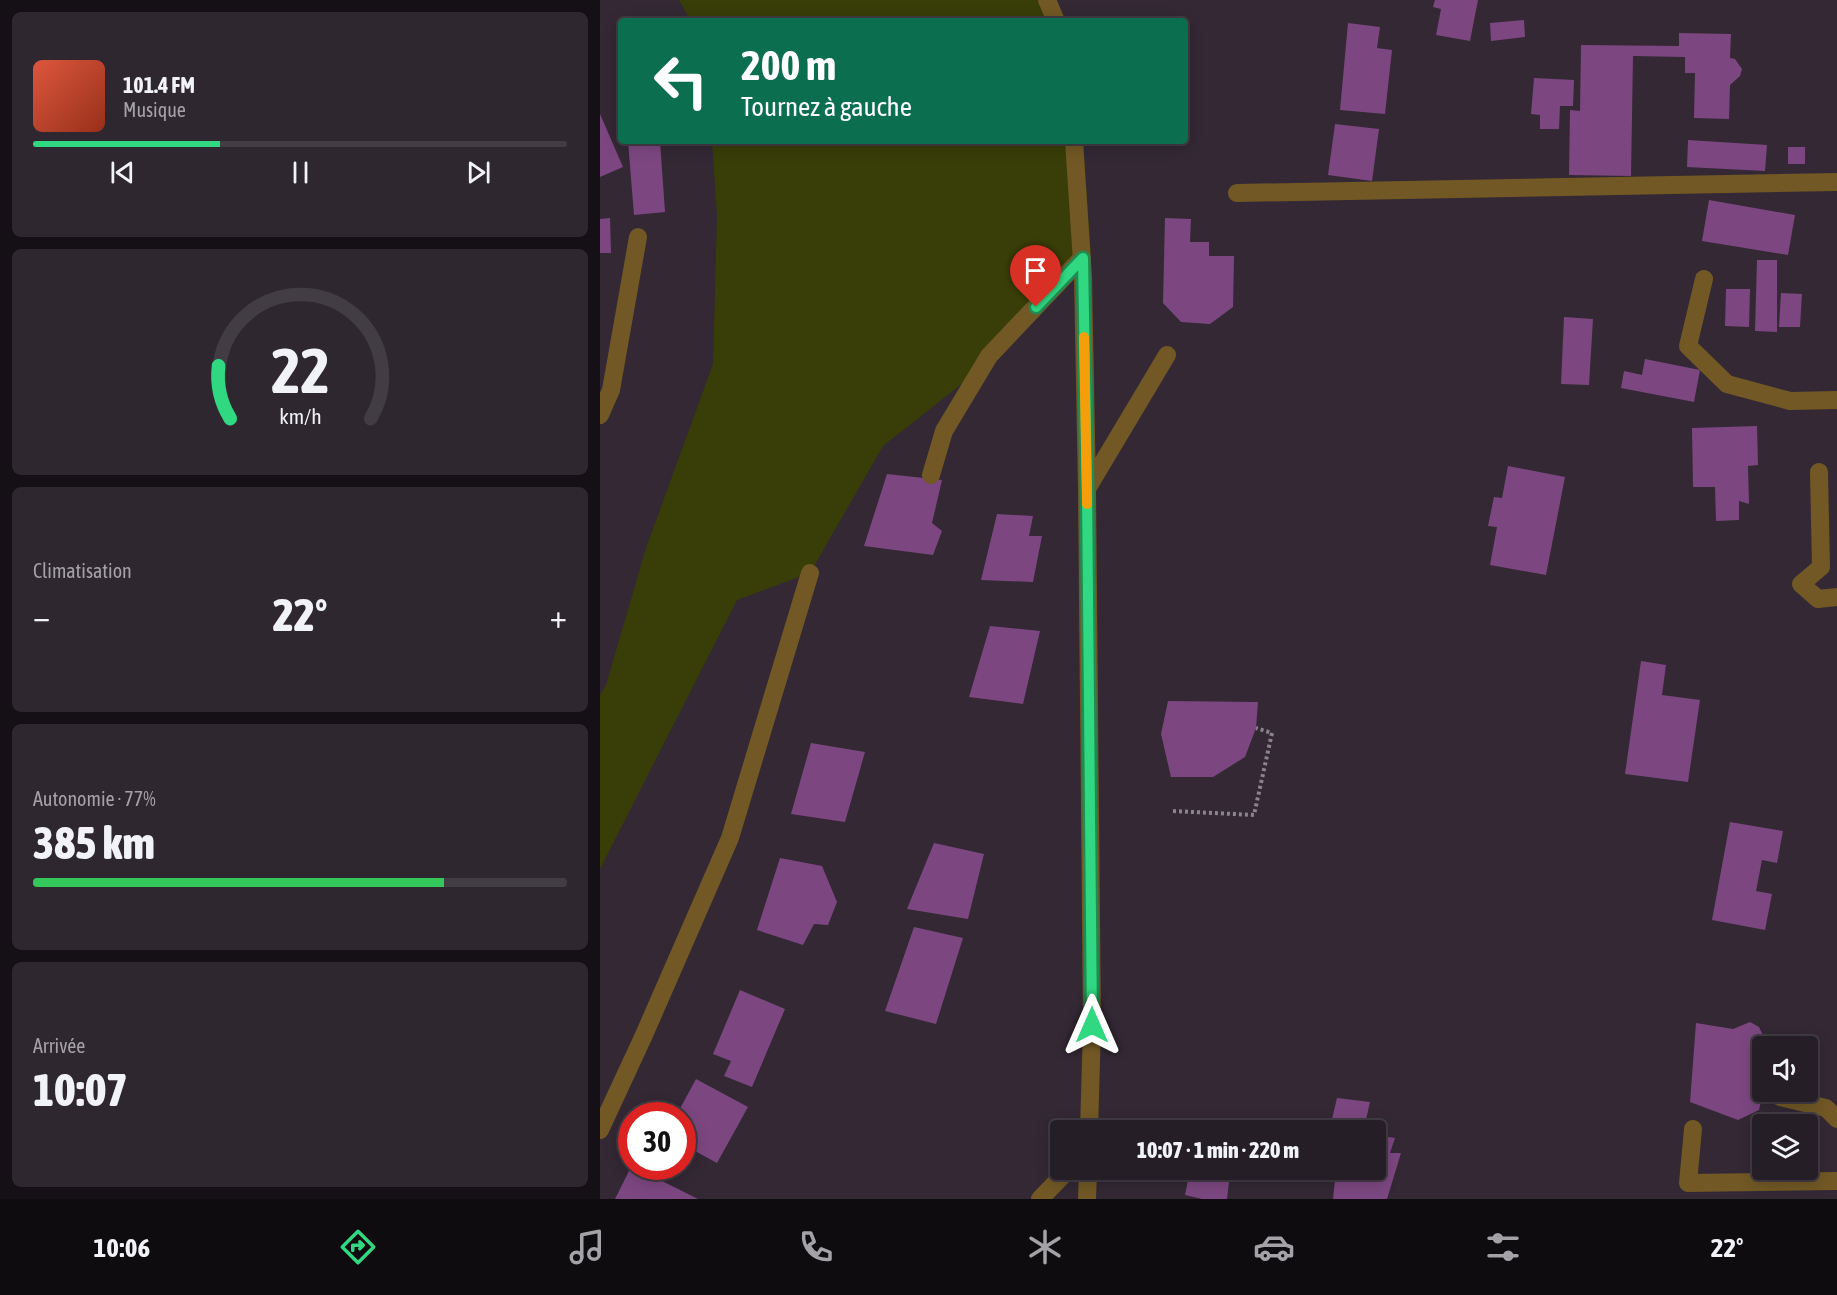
<!DOCTYPE html>
<html lang="fr">
<head>
<meta charset="utf-8">
<style>
	body { margin:0; font-family:"Asap Condensed",sans-serif; background:#2e272f; color:#f1f3f6; height:100vh; display:flex; flex-direction:column; font-size:22px; white-space:nowrap }
	* { box-sizing:border-box; margin:0 }
	p { font-size:20px; color:#a4a2a7 }
	.icon { flex:none; width:33px; height:33px; fill:none; stroke:currentColor; stroke-width:2; stroke-linecap:round; stroke-linejoin:round }
	.map { position:relative; flex:1; overflow:hidden }
	.drawer { display:flex; flex-direction:column; gap:12px; padding:12px; background:#151015; width:600px }
	.drawer>* { flex:none }
	.hud { position:absolute; left:18px; top:18px; width:570px; height:126px; border-radius:6px; box-shadow:0 3px 15px #0003,0 0 0 2px #423c44; background:#0b6e4f; color:#fff; overflow:hidden }
	.buttons { position:absolute; left:1152px; top:1036px; display:grid; gap:12px }
	.buttons a { display:grid; place-items:center; width:66px; height:66px; border-radius:6px; background:#261e27; box-shadow:0 3px 15px #0003,0 0 0 2px #423c44; font-size:30px }
	.speed { position:absolute; left:18px; top:1102px; display:flex; gap:12px; font-size:30px; font-weight:700; text-align:center }
	.speed>* { display:grid; place-content:center; width:78px; height:78px; border-radius:50%; background:#261e27; box-shadow:0 3px 15px #0003,0 0 0 2px #423c44; line-height:1 }
	.speed .limit { border:9px solid #d22; background:#fff; color:#111 }
	.pin { position:absolute; display:grid; place-items:center; width:51px; height:51px; color:#fff; margin:-62px -26px; border-radius:50% 50% 50% 0; rotate:-45deg; box-shadow:0 0 6px #0007 }
	.pin .icon { rotate:45deg }
	.me { position:absolute; width:66px; margin:-33px; rotate:0deg; stroke-linejoin:round; filter:drop-shadow(0 0 4px #0008) }
	.turn { display:flex; align-items:center; gap:21px; height:126px; padding:0 24px; font-size:27px }
	.turn .icon { width:78px; height:78px; stroke-width:2.5 }
	.turn b { display:block; font-size:42px; line-height:51px }
	.big { font-size:45px; font-weight:800; line-height:1.1 }
	.drawer .widget { flex:1; display:flex; flex-direction:column; justify-content:center; gap:9px; min-width:0; padding:0 21px; border-radius:9px; background:#2e272f }
	.drawer .dial { align-items:center; gap:0 }
	.dial svg { height:156px; overflow:visible; fill:none; stroke:#423c44; stroke-width:7; stroke-linecap:round; text-anchor:middle }
	.dial text { fill:#f1f3f6; stroke:none }
	.song { display:flex; align-items:center; gap:18px }
	.cover { width:72px; height:72px; border-radius:9px; background:linear-gradient(135deg,hsl(10 70% 55%),hsl(10 70% 35%)) }
	.played { height:6px; border-radius:3px; background:linear-gradient(90deg,#31d882 35%,#423c44 35%) }
	.keys { display:flex; justify-content:space-around; direction:ltr }
	.heat { display:flex; justify-content:space-between; align-items:center; font-size:33px; direction:ltr }
	.charge { height:9px; border-radius:4px; background:linear-gradient(90deg,#34c759 77%,#423c44 0) }
	.trip { position:absolute; left:450px; top:1120px; width:336px; height:60px; border-radius:6px; background:#261e27; box-shadow:0 3px 15px #0003,0 0 0 2px #423c44; font-weight:800; line-height:60px; text-align:center }
	.tabs { display:flex; height:96px; justify-content:space-around; align-items:center; background:#0f0c10; color:#a4a2a7 }
	.tabs .icon { width:42px; height:42px }
	.tabs .current { color:#31d882 }
	.tabs b { font-size:27px; color:#f1f3f6 }
	main { display:flex; flex:1; min-height:0 }
	.map>svg:first-child { display:block }
</style>
</head>
<body>
<main>
<section class="drawer">
<div class="widget">
<div class="song"><i class="cover"></i><div><b>101.4 FM</b><p>Musique</p></div></div>
<div class="played"></div>
<div class="keys"><svg class="icon" aria-label="previous" viewBox="0 0 24 24"><path d="M18 5L8 12l10 7zM5 5v14"/></svg><svg class="icon" aria-label="pause" viewBox="0 0 24 24"><path d="M8 5v14M16 5v14"/></svg><svg class="icon" aria-label="next" viewBox="0 0 24 24"><path d="M6 5l10 7-10 7zM19 5v14"/></svg></div>
</div>
<div class="widget dial"><svg viewBox="0 0 100 80">
<path d="M14 69A42 42 0 1 1 86 69"/>
<path d="M14 69A42 42 0 0 1 8 42" stroke="#31d882"/>
<text x="50" y="56" font-size="32" font-weight="700">22</text>
<text x="50" y="72" font-size="11">km/h</text>
</svg></div>
<div class="widget"><p>Climatisation</p>
<div class="heat"><a>−</a><b class="big">22°</b><a>+</a></div>
</div>
<div class="widget"><p>Autonomie · 77%</p><b class="big">385 km</b><div class="charge"></div></div>
<div class="widget"><p>Arrivée</p><b class="big">10:07</b></div>
</section>
<div class="map">
<svg width="1237" height="1199" viewBox="0 0 1237 1199">
	<rect width="100%" height="100%" fill="#332834"/>
	<path fill="#393d07" d="M79,0H456L465,21H91Z
		M112,141H483L491,255L389,356L382,368L283,446L210,573L137,600L0,869V695L6,685L46,548L113,364L117,216Z"/>
	<path fill="#7c4780" d="M835,0H878L870,41L836,35L841,9L833,7Z
		M924,20L925,37L891,41L890,23Z
		M748,23L780,27L777,48L792,50L785,114L740,110Z
		M1079,33L1131,34L1130,58L1135,59L1142,69L1140,76L1130,85L1129,119L1094,118L1095,73H1085V57L1033,56L1031,176L969,175L970,110L980,111L981,45L1079,46Z
		M934,78L974,80L973,106H960L959,129H940V115L931,114Z
		M0,114L23,167L0,177Z
		M735,124L779,129L772,181L728,175Z
		M1088,140L1167,145L1165,171L1087,167Z
		M28,141H60L65,212L34,215Z
		M1188,147H1205V164H1188Z
		M1109,200L1195,215L1188,255L1102,241Z
		M10,218L11,253H0V219Z
		M565,218L591,219L590,242H609V256H634L633,307L610,324L581,322L563,303Z
		M1157,260H1177V332L1155,331Z
		M1126,289H1150L1149,327L1125,326Z
		M1181,293L1202,294L1200,327H1179Z
		M964,317L993,319L989,385L961,384Z
		M1045,359L1100,370L1094,402L1021,388L1024,371L1042,375Z
		M1157,426L1158,465L1148,466L1149,504L1139,501V520L1116,521L1115,487H1093L1092,428Z
		M908,466L965,477L946,575L890,565L897,527L888,526L894,497L902,498Z
		M287,474L342,480L332,523L342,531L333,555L264,546Z
		M397,514L433,516L429,536H442L433,582L381,580Z
		M390,626L440,631L423,704L369,697Z
		M1041,661L1066,665L1062,695L1100,700L1088,782L1025,774Z
		M568,701L658,702L656,728L645,757L613,777H571L561,734Z
		M211,743L265,752L245,822L191,814Z
		M1130,822L1183,831L1177,863L1162,860L1156,891L1172,894L1165,930L1112,920Z
		M334,843L384,854L368,919L307,909Z
		M180,858L222,866L237,902L228,925L214,924L203,945L157,930Z
		M314,927L363,938L336,1024L285,1011Z
		M140,990L185,1009L152,1087L124,1076L131,1061L113,1054Z
		M1150,1022L1159,1027L1166,1042L1164,1047H1162V1092H1174L1171,1097H1162L1159,1110L1138,1120L1090,1102L1096,1023L1133,1029Z
		M96,1079L148,1107L117,1163L82,1144V1116H76Z
		M737,1098L770,1102L765,1124L732,1119Z
		M776,1135L795,1138L790,1153H801L787,1199H733L735,1180L725,1175V1170H776Z
		M31,1167H34L98,1199H15Z
		M590,1170H639V1172L630,1173L627,1199H602L585,1195Z"/>
	<g fill="none" stroke-linecap="round" stroke-linejoin="round">
		<path stroke="#8c838c" stroke-width="4" stroke-dasharray="3 3" stroke-linecap="butt" d="M573,811L654,815L672,733L656,728"/>
		<path stroke="#715825" stroke-width="18" d="M447,0L456,21
			M474,141L483,277L487,489L492,1025L489,1131
			M637,193L1237,182
			M1104,279L1088,346L1127,384L1190,401L1237,400
			M0,415L11,390L38,237
			M1219,472L1221,567L1201,584L1218,599L1237,597
			M331,475L344,431L389,356L482,258
			M487,489L567,355
			M1180,1097L1226,1108L1237,1119
			M1093,1129L1088,1183L1237,1181
			M0,1130L44,1035L130,838L210,573
			M440,1199L468,1170
			M487,1199L488,1170"/>
	</g>
	<g fill="none" stroke-linecap="round" stroke-linejoin="round">
		<g stroke="#208c54" stroke-width="15">
			<path id="route" d="M436,307L483,258L487,489L492,1025"/>
		</g>
		<use href="#route" stroke="#31d882" stroke-width="10"/>
		<path stroke="#f59e0b" stroke-width="10" d="M484,337L487,504"/>
	</g>
</svg>
<div class="buttons">
<a><svg class="icon" aria-label="sound" viewBox="0 0 24 24"><path d="M4 9h4l5-4v14l-5-4H4zM17 9q2 3 0 6"/></svg></a>
<a><svg class="icon" aria-label="layers" viewBox="0 0 24 24"><path d="M12 4l9 5-9 5-9-5zM3 14l9 5 9-5"/></svg></a>
</div>
<div class="speed"><div class="limit">30</div></div>
<div class="pin" style="left:436px;top:307px;background:#d93025"><svg class="icon" aria-label="arrive" viewBox="0 0 24 24"><path d="M6 21V4h12l-3 4 3 4H6"/></svg></div>
<svg class="me" style="left:492px;top:1025px" viewBox="-20 -20 40 40"><path d="M0-17L14 15 0 8-14 15z" fill="#31d882" stroke="#fff" stroke-width="4"/></svg>
<div class="trip">10:07 · 1 min · 220 m</div>
<div class="hud">
<div class="turn"><svg class="icon" aria-label="left" viewBox="0 0 24 24"><path d="M17 20v-9H6M10 6l-5 5 5 5"/></svg><div><b>200 m</b>Tournez à gauche</div></div>
</div>
</div>
</main>
<nav class="tabs">
<b>10:06</b>
<svg class="icon current" aria-label="directions" viewBox="0 0 24 24"><path d="M12 3l9 9-9 9-9-9zM9 14v-3h6M13 9l2 2-2 2"/></svg>
<svg class="icon" aria-label="music" viewBox="0 0 24 24"><path d="M9 18V5l10-2v13"/><circle cx="6" cy="18" r="3"/><circle cx="16" cy="16" r="3"/></svg>
<svg class="icon" aria-label="phone" viewBox="0 0 24 24"><path d="M5 4h4l2 5-3 2q2 4 5 5l2-3 5 2v4C11 20 4 13 5 4z"/></svg>
<svg class="icon" aria-label="climate" viewBox="0 0 24 24"><path d="M12 3v18M4 7l16 10M4 17L20 7"/></svg>
<svg class="icon" aria-label="car" viewBox="0 0 24 24"><path d="M5 17H2v-5l4-1 3-4h7l3 4 3 1v5h-3M9 17h6M6 11h13"/><circle cx="7" cy="17" r="2"/><circle cx="17" cy="17" r="2"/></svg>
<svg class="icon" aria-label="filters" viewBox="0 0 24 24"><path d="M4 7h16M4 17h16"/><circle cx="9" cy="7" r="2"/><circle cx="15" cy="17" r="2"/></svg>
<b>22°</b>
</nav>
</body>
</html>
